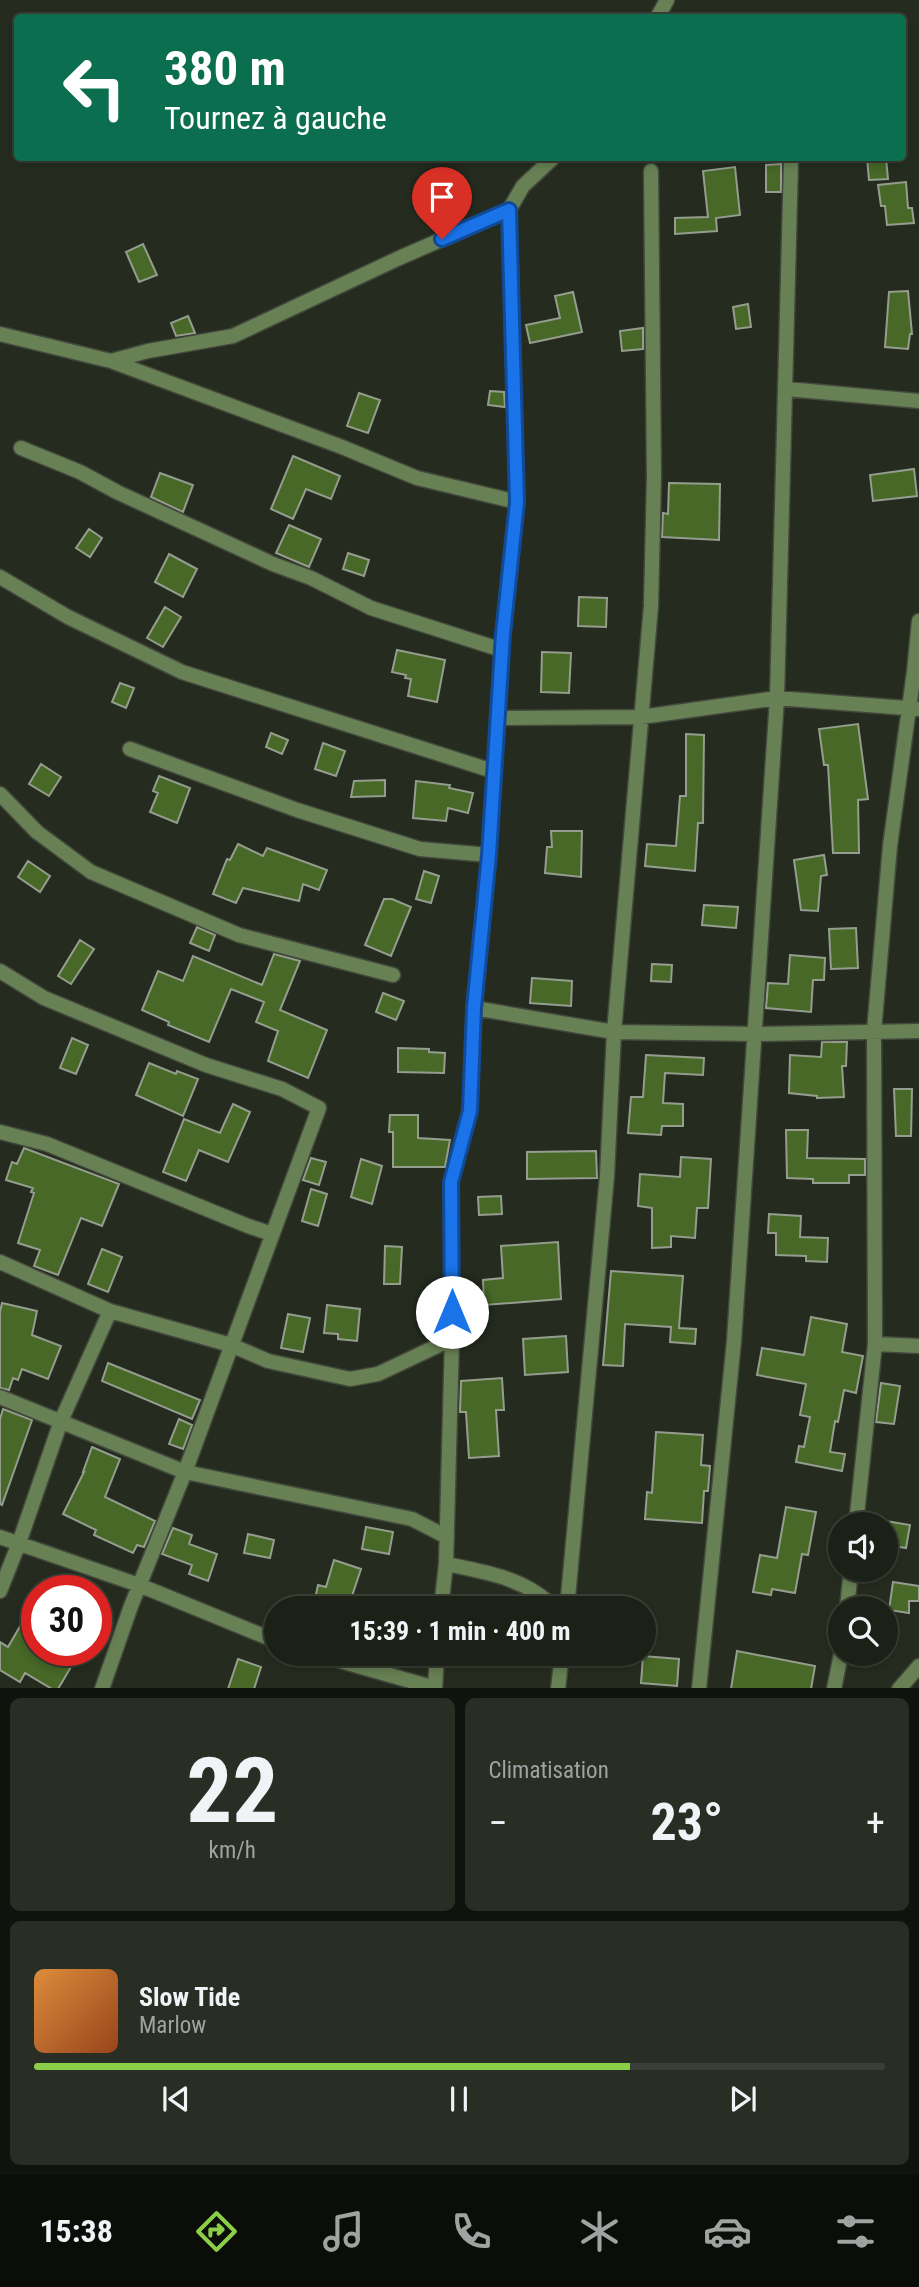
<!DOCTYPE html>
<html lang="fr">
<head>
<meta charset="utf-8">
<style>
	body { margin:0; font-family:"Roboto Condensed",sans-serif; background:#292e24; color:#f1f3f6; height:100vh; display:flex; flex-direction:column; font-size:26px; white-space:nowrap }
	* { box-sizing:border-box; margin:0 }
	p { font-size:23px; color:#a0a3a1 }
	.icon { flex:none; width:38px; height:38px; fill:none; stroke:currentColor; stroke-width:2; stroke-linecap:round; stroke-linejoin:round }
	.map { position:relative; height:1688px; overflow:hidden }
	.details { display:flex; flex-direction:column; gap:10px; padding:10px; background:#0f120d; flex:1 }
	.details>* { flex:none }
	.hud { position:absolute; left:14px; top:14px; width:892px; height:147px; border-radius:7px; box-shadow:0 4px 10px #0003,0 0 0 2px #3a3e36; background:#0b6e4f; color:#fff; overflow:hidden }
	.tools { position:absolute; left:828px; top:1512px; display:grid; gap:14px }
	.tools a { display:grid; place-items:center; width:70px; height:70px; border-radius:50%; background:#1c2117; box-shadow:0 4px 10px #0003,0 0 0 2px #3a3e36; font-size:35px }
	.speed { position:absolute; left:21px; top:1575px; display:flex; gap:14px; font-size:35px; font-weight:700; text-align:center }
	.speed>* { display:grid; place-content:center; width:91px; height:91px; border-radius:50%; background:#1c2117; box-shadow:0 4px 10px #0003,0 0 0 2px #3a3e36; line-height:1 }
	.speed .limit { border:10px solid #d22; background:#fff; color:#111 }
	.pin { position:absolute; display:grid; place-items:center; width:60px; height:60px; color:#fff; margin:-72px -30px; border-radius:50% 50% 50% 0; rotate:-45deg; box-shadow:0 0 7px #0007 }
	.pin .icon { rotate:45deg }
	.me { position:absolute; width:77px; margin:-38px; rotate:0deg; stroke-linejoin:round; filter:drop-shadow(0 0 5px #0008) }
	.turn { display:flex; align-items:center; gap:24px; height:147px; padding:0 35px; font-size:32px }
	.turn .icon { width:91px; height:91px; stroke-width:2.5 }
	.turn b { display:block; font-size:49px; line-height:60px }
	.big { font-size:52px; font-weight:700; line-height:1.1 }
	.details .widget { flex:1; display:flex; flex-direction:column; justify-content:center; gap:10px; min-width:0; padding:0 24px; border-radius:10px; background:#292e24 }
	.details .dial { align-items:center; gap:0 }
	.dial b { font-size:91px; line-height:1 }
	.song { display:flex; align-items:center; gap:21px }
	.cover { width:84px; height:84px; border-radius:10px; background:linear-gradient(135deg,hsl(30 70% 55%),hsl(20 70% 35%)) }
	.played { height:7px; border-radius:4px; background:linear-gradient(90deg,#8bce47 70%,#3a3e36 70%) }
	.keys { display:flex; justify-content:space-around; direction:ltr }
	.heat { display:flex; justify-content:space-between; align-items:center; font-size:38px; direction:ltr }
	.details .tiles { flex:1; display:grid; gap:10px; grid-template-columns:1fr 1fr }
	.widget:last-child { grid-column:span 2 }
	.trip { position:absolute; left:264px; top:1596px; width:392px; height:70px; border-radius:35px; background:#1c2117; box-shadow:0 4px 10px #0003,0 0 0 2px #3a3e36; font-weight:700; line-height:70px; text-align:center }
	.dock { display:flex; height:112px; justify-content:space-around; align-items:center; background:#0b0d09; color:#a0a3a1 }
	.dock .icon { width:49px; height:49px }
	.dock .on { color:#8bce47 }
	.dock b { font-size:32px; color:#f1f3f6 }
	.map>svg:first-child { display:block }
</style>
</head>
<body>
<div class="map">
<svg width="919" height="1689" viewBox="0 0 919 1689">
	<rect width="100%" height="100%" fill="#252c1f"/>
	<path fill="#476827" stroke="#949d8e" stroke-width="2" d="M867,158H886L888,179L869,180Z
		M781,164V192H766V165Z
		M735,167L740,215L716,218L717,231L675,234V218L708,217L703,171Z
		M906,182L908,208H912L914,223L887,225L885,206H881L878,185Z
		M143,244L157,275L139,282L126,252Z
		M908,291L912,334H910L908,349L885,347L889,292Z
		M573,292L582,332L530,343L526,325L560,318L555,296Z
		M748,304L751,327L736,329L733,307Z
		M188,316L195,333L176,336L171,323Z
		M643,328V349L622,351L620,331Z
		M490,391L504,392L505,407L488,405Z
		M359,393L380,400L368,433L347,426Z
		M293,456L340,476L331,499L306,489L293,519L271,509Z
		M914,469L917,496L873,501L870,475Z
		M160,473L193,485L183,512L151,497Z
		M669,483L720,484L719,540L662,537L663,513L668,514Z
		M289,525L321,539L309,567L276,553Z
		M89,529L102,538L90,557L76,548Z
		M348,553L369,560L364,576L343,569Z
		M169,554L197,569L183,597L155,582Z
		M579,597L607,598L606,627L578,626Z
		M165,607L181,617L163,647L147,638Z
		M397,650L445,660L437,702L408,696L411,679L405,678L406,675L392,672Z
		M542,652L571,653L569,693L541,692Z
		M120,683L134,688L126,708L112,702Z
		M858,724L868,799L858,800L859,853H833L828,765H824L819,729Z
		M271,733L288,740L282,754L266,747Z
		M686,734L704,735L703,823H698L695,871L645,866L647,844L676,846L680,796H686Z
		M323,743L345,751L336,776L315,769Z
		M41,764L61,777L49,796L29,784Z
		M159,776L190,788L177,823L150,812L158,793L153,791Z
		M385,780V796L351,797L354,781Z
		M416,781L450,785L449,788L473,793L468,813L448,808L446,821L413,818Z
		M551,831H582L581,877L545,873L547,847H552Z
		M238,844L263,856L267,848L327,870L319,890L303,884L299,901L243,888L236,903L213,894L227,859L230,860Z
		M824,855L827,875L821,876L818,911L801,910L794,860Z
		M28,861L50,876L40,892L18,877Z
		M424,871L439,876L431,903L416,899Z
		M384,899H392L411,907L391,956L365,945Z
		M704,905L738,907L736,928L702,925Z
		M197,927L215,935L209,951L190,943Z
		M856,928L858,968L831,969L829,929Z
		M80,940L94,949L71,984L58,976Z
		M274,954L300,961L280,1010L327,1030L308,1078L268,1061L278,1031L256,1022L264,1002L231,989L209,1042L168,1025L169,1022L142,1010L158,971L183,981L193,956L262,985Z
		M790,955L825,958L824,980H813L811,1012L766,1008L768,983L788,984Z
		M652,964L672,965L671,982L651,981Z
		M532,978L572,981L571,1006L530,1003Z
		M383,993L404,1001L396,1020L376,1012Z
		M72,1038L88,1045L76,1074L60,1068Z
		M822,1042H847L846,1066H842L844,1097L817,1098V1096L789,1093L790,1055L821,1057Z
		M398,1048L429,1049V1052L445,1053L444,1073L398,1072Z
		M646,1055L704,1058L703,1075L665,1073L663,1103L683,1104V1126H662L661,1135L628,1133L631,1097H643Z
		M149,1063L176,1074L177,1071L198,1079L183,1116L136,1095Z
		M894,1089H912L911,1136H896Z
		M233,1104L250,1112L228,1162L199,1150L186,1181L163,1172L184,1119L220,1133Z
		M390,1115H418V1138L450,1140L445,1167H393V1132H389Z
		M786,1130H808L807,1158L865,1159V1175H849V1183H813V1179L787,1178Z
		M24,1148L119,1184L102,1226L81,1218L58,1275L34,1266L40,1250L18,1243L34,1193L31,1192L33,1188L6,1180L12,1162L17,1164Z
		M596,1151L597,1178L527,1179V1152Z
		M681,1157L711,1159L708,1208H697L695,1238L671,1236V1247L652,1248V1208L638,1206L640,1174L680,1177Z
		M311,1158L326,1162L319,1185L303,1180Z
		M361,1159L382,1166L372,1204L351,1197Z
		M311,1189L327,1194L318,1226L302,1221Z
		M501,1196L502,1214L479,1215L478,1197Z
		M769,1214L801,1216L800,1237L828,1238L827,1262L806,1261V1256L776,1255V1233H768Z
		M558,1242L561,1299L484,1305L483,1280L503,1278L501,1246Z
		M385,1246L402,1247L400,1284H384Z
		M102,1249L122,1257L108,1292L88,1284Z
		M611,1271L683,1276L679,1328L696,1329L695,1344L670,1342L671,1327L625,1324L623,1366L603,1365Z
		M2,1303L37,1311L32,1335L61,1346L48,1379L22,1369L18,1380L13,1378L9,1390L0,1388V1312Z
		M327,1305L360,1309L357,1341L338,1339V1334L324,1333Z
		M288,1314L310,1318L303,1352L281,1348Z
		M811,1317L847,1324L842,1352L863,1356L856,1393L844,1390L838,1422L835,1421L830,1452L845,1454L842,1471L796,1462L799,1446L804,1447L810,1417L800,1415L806,1384L757,1375L762,1348L804,1355Z
		M566,1336L568,1372L525,1375L523,1339Z
		M108,1363L200,1400L192,1419L102,1381Z
		M502,1378L504,1410H496L499,1456L469,1458L466,1412H460L461,1381Z
		M881,1383L900,1386L894,1424L876,1422Z
		M3,1409L32,1420L2,1505L0,1504V1419Z
		M179,1419L192,1425L183,1449L169,1444Z
		M656,1432L703,1435L701,1465L710,1466L708,1491H704L702,1523L645,1519L647,1492L652,1493Z
		M92,1447L120,1459L105,1497L155,1521L144,1547L137,1545L133,1553L94,1535L96,1530L63,1514L84,1472H83Z
		M786,1507L816,1512L808,1555L802,1554L795,1593L772,1589L771,1595L753,1592L760,1555L777,1558Z
		M886,1521L910,1525L906,1548L886,1545Z
		M366,1527L393,1532L389,1554L362,1549Z
		M173,1528L192,1535L189,1544L217,1554L208,1581L189,1574L192,1565L162,1554Z
		M248,1534L274,1540L270,1558L244,1553Z
		M334,1560L361,1569L348,1608H313L318,1585L326,1587Z
		M893,1582L919,1586V1601H909V1613L889,1610Z
		M26,1616L37,1623V1650H81L58,1689H52L25,1673L20,1682L0,1670V1642L8,1647Z
		M737,1651L815,1666L811,1689H731Z
		M643,1656L679,1659L677,1686L641,1683Z
		M238,1659L261,1667L254,1689H228Z"/>
	<g fill="none" stroke-linecap="round" stroke-linejoin="round">
		<g stroke="#42483c" stroke-width="17">
			<path id="street" d="M657,18L667,0
				M0,334L111,361L342,447L417,478L517,502
				M111,361L148,351L233,336L397,259L509,210
				M787,389L919,401
				M21,448L80,472L117,492L273,564L311,578L371,608L502,650
				M0,577L68,617L182,672L493,771
				M497,718L641,717L777,698L919,709
				M130,749L297,810L420,849L489,855
				M0,794L37,832L91,872L239,935L393,975
				M0,971L44,998L206,1065L282,1089L319,1108L185,1472L131,1606L102,1689
				M474,1008L614,1032L756,1034L919,1031
				M0,1132L47,1144L248,1226L272,1234
				M0,1262L110,1311L231,1345L268,1361L350,1379L378,1374L452,1339
				M875,1344L919,1346
				M0,1397L185,1472L412,1519L447,1537
				M856,1524L875,1344L874,1031L890,846L914,672L919,621
				M0,1537L139,1585L276,1641
				M446,1564C485,1572 526,1578 554,1608
				M0,1591L19,1543L61,1421L110,1311
				M441,1608L446,1564L452,1339L451,1182L470,1111L474,1008L489,855L503,634L517,502L509,210L523,186L553,158
				M567,1608L607,1176L614,1032L651,606L654,477L651,171
				M847,1608L851,1570
				M316,1654L435,1688
				M435,1689L437,1654
				M558,1689L562,1654
				M699,1689L734,1341L777,698L791,161
				M834,1689L841,1654
				M899,1689L919,1666"/>
		</g>
		<use href="#street" stroke="#688154" stroke-width="14"/>
	</g>
	<g fill="none" stroke-linecap="round" stroke-linejoin="round">
		<g stroke="#114b97" stroke-width="18">
			<path id="route" d="M442,239L509,210L517,502L503,634L489,855L474,1008L470,1111L451,1182L452,1312"/>
		</g>
		<use href="#route" stroke="#1a73e8" stroke-width="12"/>
	</g>
</svg>
<div class="tools">
<a><svg class="icon" aria-label="sound" viewBox="0 0 24 24"><path d="M4 9h4l5-4v14l-5-4H4zM17 9q2 3 0 6"/></svg></a>
<a><svg class="icon" aria-label="search" viewBox="0 0 24 24"><circle cx="10" cy="10" r="6"/><path d="M15 15l6 6"/></svg></a>
</div>
<div class="speed"><div class="limit">30</div></div>
<div class="pin" style="left:442px;top:239px;background:#d93025"><svg class="icon" aria-label="arrive" viewBox="0 0 24 24"><path d="M6 21V4h12l-3 4 3 4H6"/></svg></div>
<svg class="me" style="left:452px;top:1312px" viewBox="-20 -20 40 40"><circle r="19" fill="#fff"/><path d="M0-13L10 11 0 6-10 11z" fill="#1a73e8"/></svg>
<div class="trip">15:39 · 1 min · 400 m</div>
<div class="hud">
<div class="turn"><svg class="icon" aria-label="left" viewBox="0 0 24 24"><path d="M17 20v-9H6M10 6l-5 5 5 5"/></svg><div><b>380 m</b>Tournez à gauche</div></div>
</div>
</div>
<section class="details">
<div class="tiles">
<div class="widget dial"><b>22</b><p>km/h</p></div>
<div class="widget"><p>Climatisation</p>
<div class="heat"><a>−</a><b class="big">23°</b><a>+</a></div>
</div>
<div class="widget">
<div class="song"><i class="cover"></i><div><b>Slow Tide</b><p>Marlow</p></div></div>
<div class="played"></div>
<div class="keys"><svg class="icon" aria-label="previous" viewBox="0 0 24 24"><path d="M18 5L8 12l10 7zM5 5v14"/></svg><svg class="icon" aria-label="pause" viewBox="0 0 24 24"><path d="M8 5v14M16 5v14"/></svg><svg class="icon" aria-label="next" viewBox="0 0 24 24"><path d="M6 5l10 7-10 7zM19 5v14"/></svg></div>
</div>
</div>
</section>
<nav class="dock">
<b>15:38</b>
<svg class="icon on" aria-label="directions" viewBox="0 0 24 24"><path d="M12 3l9 9-9 9-9-9zM9 14v-3h6M13 9l2 2-2 2"/></svg>
<svg class="icon" aria-label="music" viewBox="0 0 24 24"><path d="M9 18V5l10-2v13"/><circle cx="6" cy="18" r="3"/><circle cx="16" cy="16" r="3"/></svg>
<svg class="icon" aria-label="phone" viewBox="0 0 24 24"><path d="M5 4h4l2 5-3 2q2 4 5 5l2-3 5 2v4C11 20 4 13 5 4z"/></svg>
<svg class="icon" aria-label="climate" viewBox="0 0 24 24"><path d="M12 3v18M4 7l16 10M4 17L20 7"/></svg>
<svg class="icon" aria-label="car" viewBox="0 0 24 24"><path d="M5 17H2v-5l4-1 3-4h7l3 4 3 1v5h-3M9 17h6M6 11h13"/><circle cx="7" cy="17" r="2"/><circle cx="17" cy="17" r="2"/></svg>
<svg class="icon" aria-label="filters" viewBox="0 0 24 24"><path d="M4 7h16M4 17h16"/><circle cx="9" cy="7" r="2"/><circle cx="15" cy="17" r="2"/></svg>
</nav>
</body>
</html>
